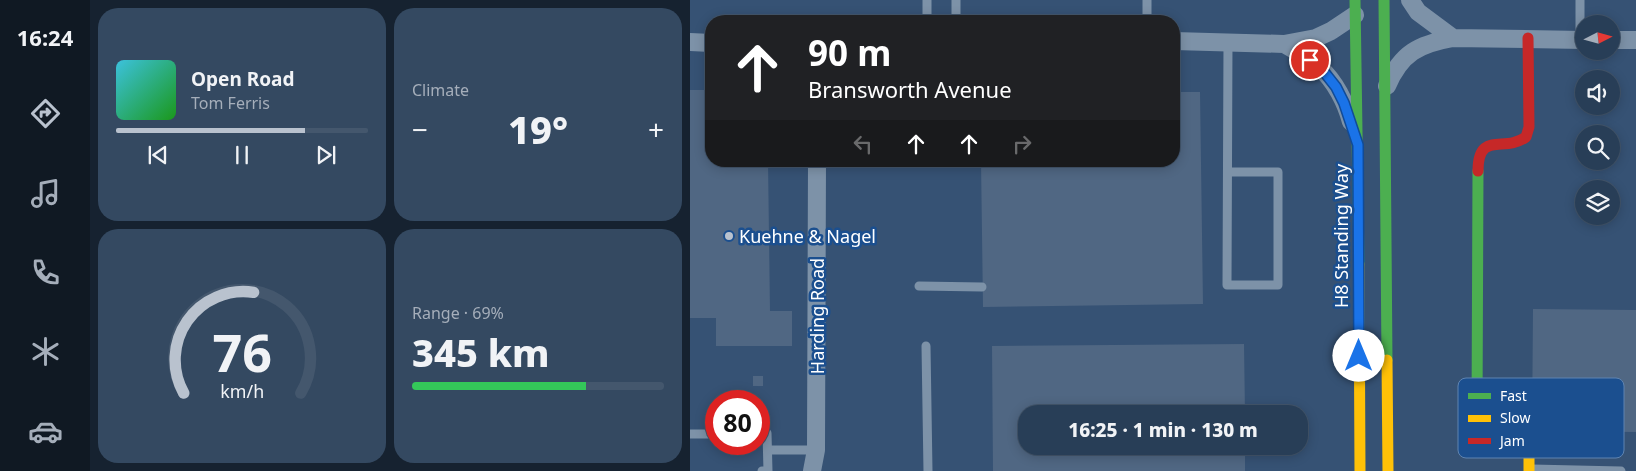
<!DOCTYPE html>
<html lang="en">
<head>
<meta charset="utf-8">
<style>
	body { margin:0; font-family:"Noto Sans",sans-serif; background:#344961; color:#f1f3f6; height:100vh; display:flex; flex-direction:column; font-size:19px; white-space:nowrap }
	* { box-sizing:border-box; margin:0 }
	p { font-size:16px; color:#a5aeba }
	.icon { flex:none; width:28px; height:28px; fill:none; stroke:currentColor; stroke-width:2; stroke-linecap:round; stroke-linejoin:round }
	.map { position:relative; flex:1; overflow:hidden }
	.side { display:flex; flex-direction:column; gap:8px; padding:8px; background:#162230; width:600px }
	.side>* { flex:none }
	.hud { position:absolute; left:15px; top:15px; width:475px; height:152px; border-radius:20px; box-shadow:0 2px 12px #0003,0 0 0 1px #44576d; background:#202124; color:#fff; overflow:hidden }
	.needle { width:32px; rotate:84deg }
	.fabs { position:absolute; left:885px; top:15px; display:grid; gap:10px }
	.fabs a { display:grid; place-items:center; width:45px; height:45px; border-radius:50%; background:#283e57; box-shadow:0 2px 12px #0003,0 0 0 1px #44576d; font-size:25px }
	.speed { position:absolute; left:15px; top:390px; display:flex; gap:10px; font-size:25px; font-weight:700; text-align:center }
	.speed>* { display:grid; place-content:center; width:65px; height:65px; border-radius:50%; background:#283e57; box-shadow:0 2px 12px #0003,0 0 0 1px #44576d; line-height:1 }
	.speed .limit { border:8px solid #d22; background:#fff; color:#111 }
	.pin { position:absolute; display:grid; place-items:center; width:42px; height:42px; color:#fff; margin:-21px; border:2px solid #fff; border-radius:50%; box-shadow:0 1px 5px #0007 }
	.me { position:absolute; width:55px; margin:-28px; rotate:0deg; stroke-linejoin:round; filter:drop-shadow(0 0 4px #0008) }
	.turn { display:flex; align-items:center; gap:18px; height:105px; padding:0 20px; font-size:22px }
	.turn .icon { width:65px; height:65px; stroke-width:2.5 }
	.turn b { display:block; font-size:35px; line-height:42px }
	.lanes { display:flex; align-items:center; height:48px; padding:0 20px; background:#0003; justify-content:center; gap:25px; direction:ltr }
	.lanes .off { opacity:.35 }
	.big { font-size:38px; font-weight:800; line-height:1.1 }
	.side .tile { flex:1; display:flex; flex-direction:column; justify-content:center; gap:8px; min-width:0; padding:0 18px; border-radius:20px; background:#344961 }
	.side .dial { align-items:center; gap:0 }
	.dial svg { height:130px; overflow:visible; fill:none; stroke:#44576d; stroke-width:7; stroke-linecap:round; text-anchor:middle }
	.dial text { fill:#f1f3f6; stroke:none }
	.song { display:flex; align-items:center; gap:15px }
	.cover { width:60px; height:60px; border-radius:8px; background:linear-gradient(135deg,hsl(190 70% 55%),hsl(120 70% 35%)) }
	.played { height:5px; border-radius:2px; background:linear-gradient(90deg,#b9c2ce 75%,#44576d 75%) }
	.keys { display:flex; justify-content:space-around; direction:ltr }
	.heat { display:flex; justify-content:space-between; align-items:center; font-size:28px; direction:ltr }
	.charge { height:8px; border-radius:4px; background:linear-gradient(90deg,#34c759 69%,#44576d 0) }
	.side .tiles { flex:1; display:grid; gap:8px; grid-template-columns:repeat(2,1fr) }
	.trip { position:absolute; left:328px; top:405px; width:290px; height:50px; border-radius:20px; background:#283e57; box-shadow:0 2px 12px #0003,0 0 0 1px #44576d; font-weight:800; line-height:50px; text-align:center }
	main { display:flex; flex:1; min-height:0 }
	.dock { display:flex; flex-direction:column; width:90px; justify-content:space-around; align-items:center; background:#101923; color:#a5aeba }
	.dock .icon { width:35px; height:35px }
	.dock .selected { color:#b9c2ce }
	.dock b { font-size:22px; color:#f1f3f6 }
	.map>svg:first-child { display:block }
</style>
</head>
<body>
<main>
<nav class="dock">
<b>16:24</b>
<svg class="icon selected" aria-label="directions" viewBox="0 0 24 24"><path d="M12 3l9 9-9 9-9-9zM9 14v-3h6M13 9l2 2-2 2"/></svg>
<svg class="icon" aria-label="music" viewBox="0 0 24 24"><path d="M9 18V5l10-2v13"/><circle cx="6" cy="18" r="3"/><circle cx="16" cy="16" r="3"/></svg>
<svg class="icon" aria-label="phone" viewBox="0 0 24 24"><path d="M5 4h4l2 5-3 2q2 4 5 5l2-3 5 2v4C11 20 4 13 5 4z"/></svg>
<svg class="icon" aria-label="climate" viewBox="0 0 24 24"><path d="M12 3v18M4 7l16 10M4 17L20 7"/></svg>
<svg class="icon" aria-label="car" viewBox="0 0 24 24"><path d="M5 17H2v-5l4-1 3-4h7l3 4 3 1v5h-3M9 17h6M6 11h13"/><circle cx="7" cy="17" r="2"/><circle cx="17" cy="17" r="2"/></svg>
</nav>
<section class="side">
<div class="tiles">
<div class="tile">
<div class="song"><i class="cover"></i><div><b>Open Road</b><p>Tom Ferris</p></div></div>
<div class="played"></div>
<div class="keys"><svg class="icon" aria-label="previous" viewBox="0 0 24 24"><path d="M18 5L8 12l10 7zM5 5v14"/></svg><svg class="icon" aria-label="pause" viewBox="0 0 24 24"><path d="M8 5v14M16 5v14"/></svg><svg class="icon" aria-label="next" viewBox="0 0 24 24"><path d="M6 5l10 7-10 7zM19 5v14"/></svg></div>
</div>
<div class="tile"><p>Climate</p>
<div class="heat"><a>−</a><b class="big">19°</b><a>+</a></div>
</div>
<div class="tile dial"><svg viewBox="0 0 100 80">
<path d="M14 69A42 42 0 1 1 86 69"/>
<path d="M14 69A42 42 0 0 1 57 7" stroke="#b9c2ce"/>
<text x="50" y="56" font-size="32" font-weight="700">76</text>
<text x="50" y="72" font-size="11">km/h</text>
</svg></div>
<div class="tile"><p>Range · 69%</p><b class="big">345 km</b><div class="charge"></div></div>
</div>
</section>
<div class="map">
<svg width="946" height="471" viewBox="0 0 946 471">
	<rect width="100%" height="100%" fill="#365274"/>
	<path fill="#506783" d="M0,90H21V161H78L80,311H102V346H26V318H0Z
		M484,92H510L513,304L293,307L291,161H484Z
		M843,309L946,310V432L842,431Z
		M554,344L555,414H336V446H555V471H303L302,346Z
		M63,376H73V386H63Z"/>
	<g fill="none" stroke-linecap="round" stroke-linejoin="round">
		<path stroke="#7d92a8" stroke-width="9" d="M237,0V21
			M266,0V21
			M457,0V21
			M890,40V0
			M538,43L537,285H588V172H538
			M229,286L292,287
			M236,346L238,471
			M69,433H77L78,471H72
			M0,434H26
			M78,450H126
			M842,469L931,471"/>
		<path stroke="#7d92a8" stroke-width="18" d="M720,0L728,12L763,38
			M921,40H946
			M484,41L594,44L626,38L641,31L665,15
			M0,42L21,43
			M594,44C606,51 620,58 630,68C645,81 656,103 661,122
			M697,86C711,53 729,44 763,38L894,40
			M122,471L126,450L127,161"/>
		<path stroke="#4caf50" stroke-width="11" d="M665,0L669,264
			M694,0L697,360
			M787,415L788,171"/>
		<path stroke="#ffc107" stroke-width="11" d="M669,264L670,471
			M697,360L698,471
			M787,415V433L839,436V471"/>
		<path stroke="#c62828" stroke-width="11" d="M788,171C788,130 814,153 836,137L839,127L838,38"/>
	</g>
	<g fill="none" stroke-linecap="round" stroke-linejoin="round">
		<g stroke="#114b97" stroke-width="12">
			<path id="route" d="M620,60L631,68L646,87L654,103L668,145L669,356"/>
		</g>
		<use href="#route" stroke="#1a73e8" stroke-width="9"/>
	</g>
	<circle fill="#b9c2ce" stroke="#1b4f8f" stroke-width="2" cx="39" cy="236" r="5"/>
	<g text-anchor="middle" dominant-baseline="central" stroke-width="5" stroke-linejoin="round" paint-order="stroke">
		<g font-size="18" fill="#fff" stroke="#1b4f8f" text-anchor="start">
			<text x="49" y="236">Kuehne &amp; Nagel</text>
		</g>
		<g font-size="18" fill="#fff" stroke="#1b4f8f">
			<text transform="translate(651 236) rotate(-90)">H8 Standing Way</text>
			<text transform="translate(127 316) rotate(-90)">Harding Road</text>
		</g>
	</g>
	<rect x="768" y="378" width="166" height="80" rx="8" fill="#1b4f8f" stroke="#5f84b1" stroke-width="1"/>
	<rect x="778" y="393" width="23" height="6" fill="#4caf50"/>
	<rect x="778" y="415" width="23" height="7" fill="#ffc107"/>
	<rect x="778" y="438" width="23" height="6" fill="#c62828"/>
	<g font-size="14" fill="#fff">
		<text x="810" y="401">Fast</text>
		<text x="810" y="423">Slow</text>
		<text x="810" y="446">Jam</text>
	</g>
</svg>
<div class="fabs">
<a><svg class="needle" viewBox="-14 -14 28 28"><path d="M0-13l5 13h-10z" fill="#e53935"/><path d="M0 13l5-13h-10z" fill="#a5aeba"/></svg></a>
<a><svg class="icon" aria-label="sound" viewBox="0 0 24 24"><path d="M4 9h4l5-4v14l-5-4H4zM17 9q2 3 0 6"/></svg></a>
<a><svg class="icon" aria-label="search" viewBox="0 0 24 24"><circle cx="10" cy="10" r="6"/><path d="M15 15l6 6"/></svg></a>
<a><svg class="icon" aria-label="layers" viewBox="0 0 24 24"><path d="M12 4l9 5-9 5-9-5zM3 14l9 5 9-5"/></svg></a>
</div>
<div class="speed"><div class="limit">80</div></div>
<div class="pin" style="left:620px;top:60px;background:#d93025"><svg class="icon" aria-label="arrive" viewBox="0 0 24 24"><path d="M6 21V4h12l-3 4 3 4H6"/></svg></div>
<svg class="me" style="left:669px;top:356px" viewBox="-20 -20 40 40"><circle r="19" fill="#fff"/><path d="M0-13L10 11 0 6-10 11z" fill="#1a73e8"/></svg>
<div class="trip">16:25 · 1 min · 130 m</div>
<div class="hud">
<div class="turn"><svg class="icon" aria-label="ahead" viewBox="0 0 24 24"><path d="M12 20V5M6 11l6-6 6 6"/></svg><div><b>90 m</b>Bransworth Avenue</div></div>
<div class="lanes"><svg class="icon off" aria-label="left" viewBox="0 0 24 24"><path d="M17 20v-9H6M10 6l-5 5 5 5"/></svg><svg class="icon" aria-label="ahead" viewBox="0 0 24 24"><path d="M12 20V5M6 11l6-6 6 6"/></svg><svg class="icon" aria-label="ahead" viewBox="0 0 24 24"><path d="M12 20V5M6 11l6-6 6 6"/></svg><svg class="icon off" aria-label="right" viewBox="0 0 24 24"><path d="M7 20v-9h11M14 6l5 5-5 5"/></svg></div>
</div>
</div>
</main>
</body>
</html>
